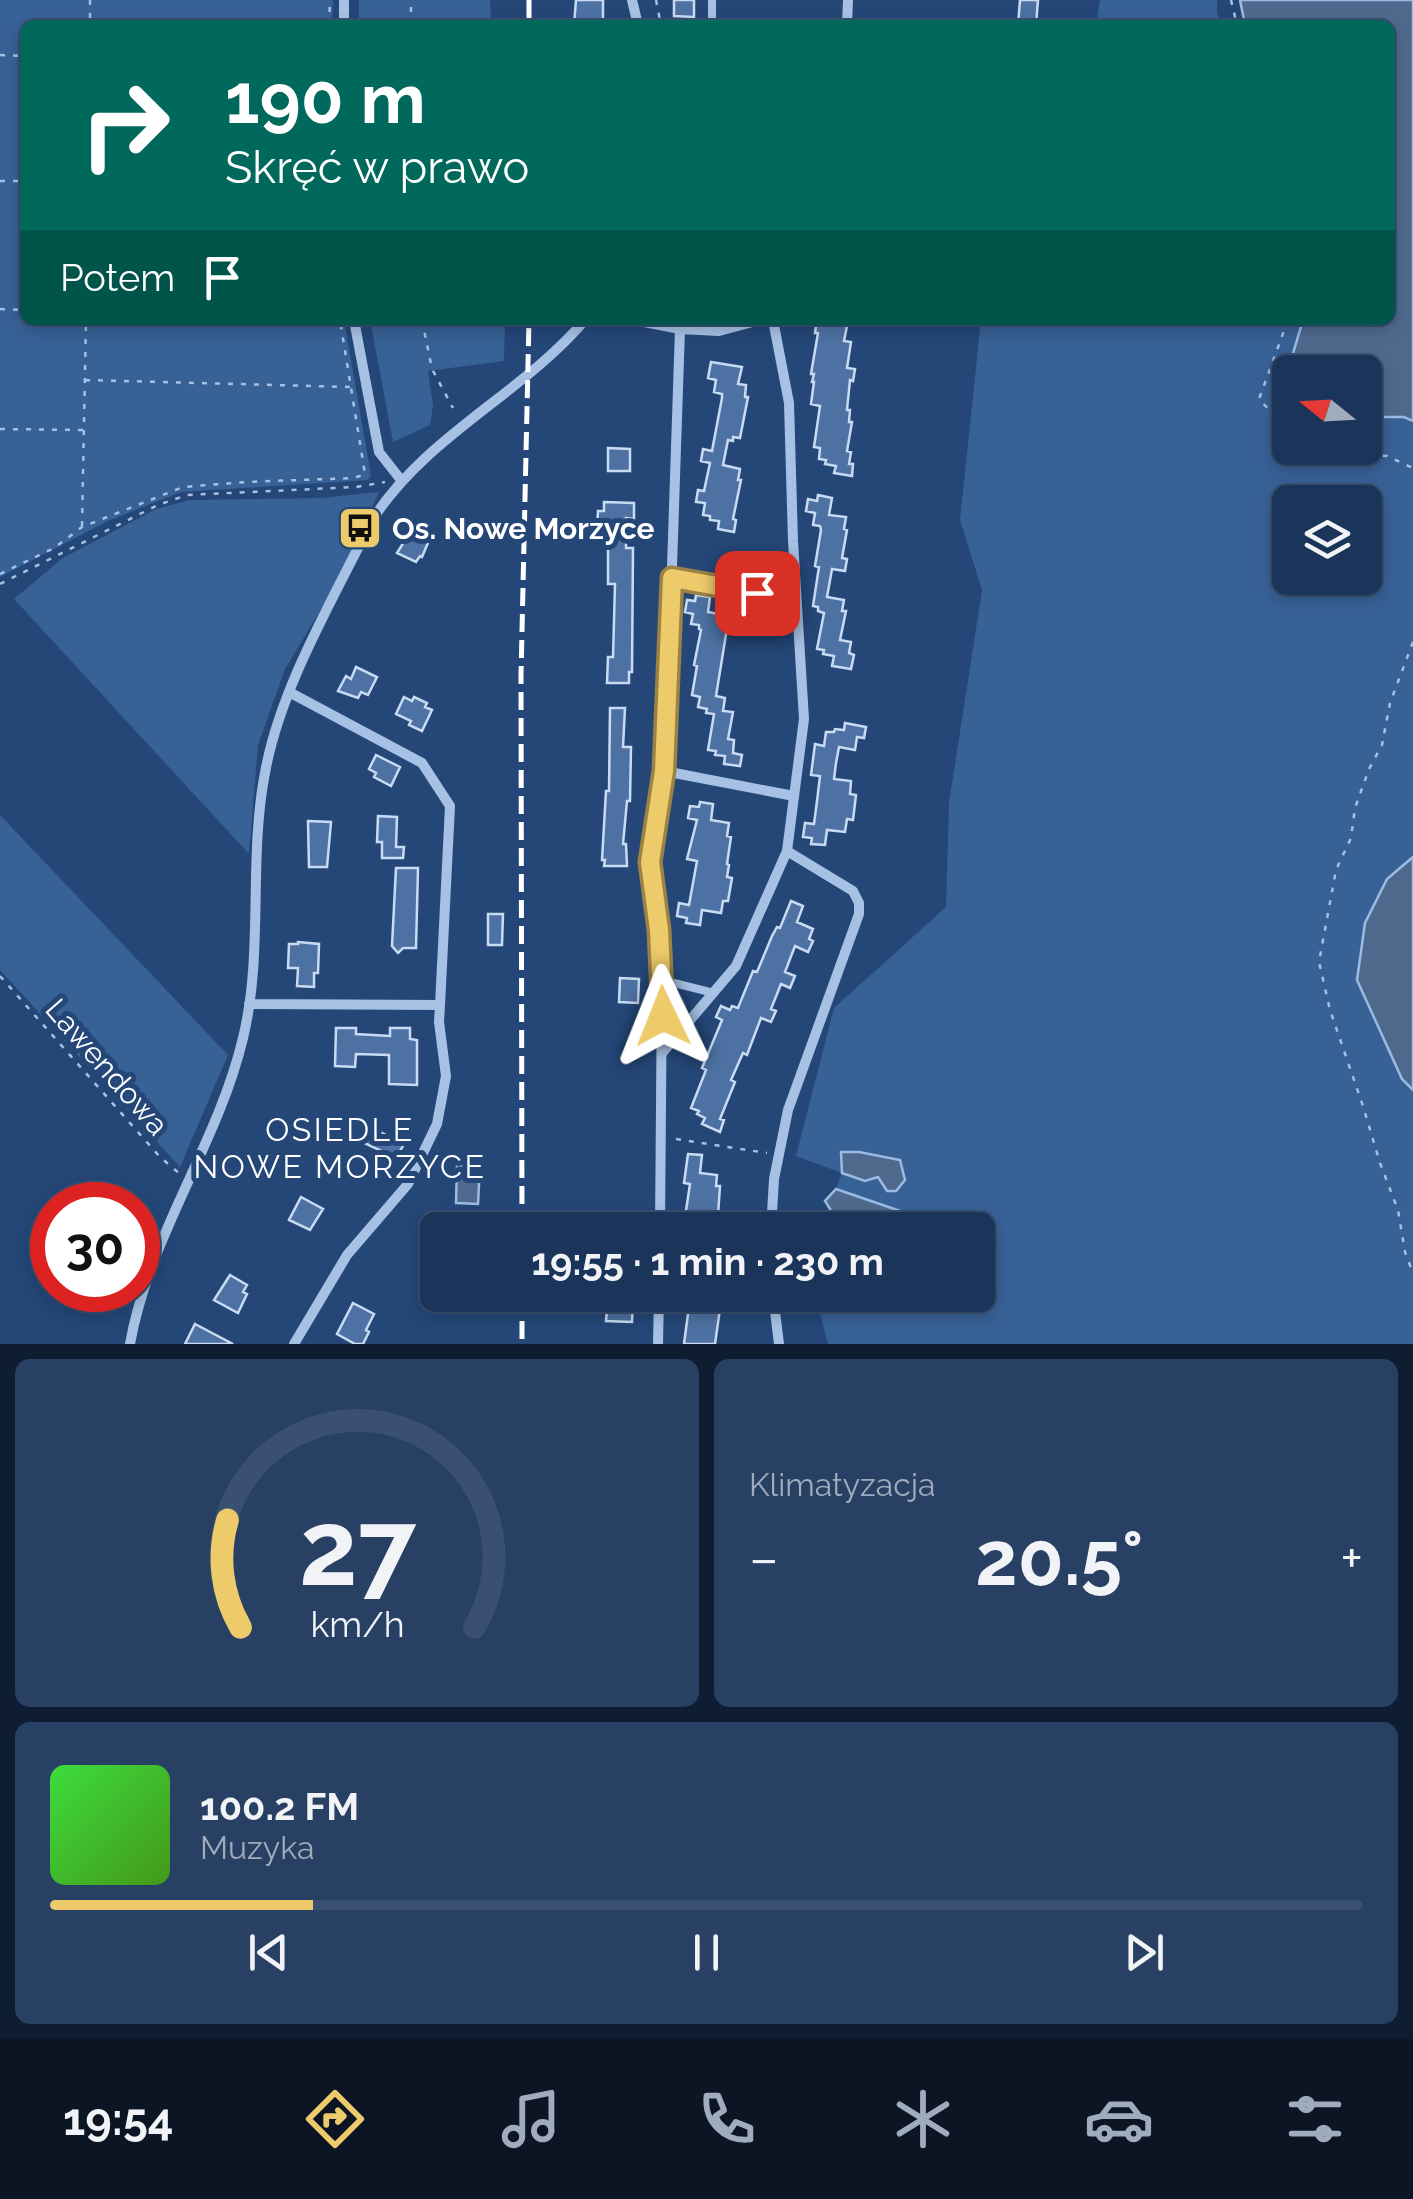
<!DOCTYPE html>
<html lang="pl">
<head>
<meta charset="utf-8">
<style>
	body { margin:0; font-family:Raleway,sans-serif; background:#284063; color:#f1f3f6; height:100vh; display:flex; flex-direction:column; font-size:38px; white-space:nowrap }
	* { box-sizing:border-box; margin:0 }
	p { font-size:32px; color:#a0abbb }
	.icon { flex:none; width:55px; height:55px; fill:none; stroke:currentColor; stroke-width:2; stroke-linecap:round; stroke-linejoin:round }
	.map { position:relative; height:1344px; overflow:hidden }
	.drawer { display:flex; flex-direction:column; gap:15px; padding:15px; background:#0f1d32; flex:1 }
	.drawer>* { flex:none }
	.banner { position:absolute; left:20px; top:20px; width:1375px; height:305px; border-radius:15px; box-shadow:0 5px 15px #0003,0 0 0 2px #395070; background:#00695c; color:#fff; overflow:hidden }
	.needle { width:65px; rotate:288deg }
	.buttons { position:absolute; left:1272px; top:355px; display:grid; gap:20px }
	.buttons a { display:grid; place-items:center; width:110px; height:110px; border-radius:15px; background:#1b355a; box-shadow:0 5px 15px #0003,0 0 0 2px #395070; font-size:50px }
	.speed { position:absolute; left:30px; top:1182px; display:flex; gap:20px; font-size:50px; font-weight:700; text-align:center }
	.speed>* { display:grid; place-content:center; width:130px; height:130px; border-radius:50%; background:#1b355a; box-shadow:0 5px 15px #0003,0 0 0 2px #395070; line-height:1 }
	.speed .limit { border:15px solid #d22; background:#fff; color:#111 }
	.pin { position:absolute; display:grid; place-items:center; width:85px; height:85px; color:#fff; margin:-42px; border-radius:20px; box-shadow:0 5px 15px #0006 }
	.me { position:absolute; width:110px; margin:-55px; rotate:358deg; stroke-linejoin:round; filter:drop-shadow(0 0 8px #0008) }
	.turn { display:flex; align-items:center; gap:35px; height:210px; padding:0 40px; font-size:45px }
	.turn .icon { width:130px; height:130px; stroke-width:2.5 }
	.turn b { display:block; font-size:70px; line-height:85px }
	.then { display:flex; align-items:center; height:95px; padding:0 40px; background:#0003; gap:20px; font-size:38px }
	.big { font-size:75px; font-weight:700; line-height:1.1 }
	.drawer .card { flex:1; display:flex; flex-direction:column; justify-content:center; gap:15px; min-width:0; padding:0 35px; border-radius:15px; background:#284063 }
	.drawer .dial { align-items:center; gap:0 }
	.dial svg { height:260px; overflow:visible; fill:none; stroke:#395070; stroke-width:7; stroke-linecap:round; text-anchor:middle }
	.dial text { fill:#f1f3f6; stroke:none }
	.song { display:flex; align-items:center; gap:30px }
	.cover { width:120px; height:120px; border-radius:15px; background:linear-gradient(135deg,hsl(120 70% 55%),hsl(100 70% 35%)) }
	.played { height:10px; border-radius:5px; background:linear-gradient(90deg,#edca6a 20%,#395070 20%) }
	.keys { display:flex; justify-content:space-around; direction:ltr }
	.heat { display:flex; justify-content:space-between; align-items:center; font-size:55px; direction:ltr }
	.drawer .tiles { flex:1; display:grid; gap:15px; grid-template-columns:1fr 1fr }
	.card:last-child { grid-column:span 2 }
	.trip { position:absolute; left:420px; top:1212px; width:575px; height:100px; border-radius:15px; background:#1b355a; box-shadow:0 5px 15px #0003,0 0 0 2px #395070; font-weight:700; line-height:100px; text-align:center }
	.dock { display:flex; height:160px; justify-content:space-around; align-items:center; background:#0b1524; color:#a0abbb }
	.dock .icon { width:70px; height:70px }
	.dock .on { color:#edca6a }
	.dock b { font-size:45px; color:#f1f3f6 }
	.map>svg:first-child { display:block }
</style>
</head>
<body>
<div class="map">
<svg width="1413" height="1344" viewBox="0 0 1413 1344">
	<rect width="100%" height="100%" fill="#244778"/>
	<path fill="#386196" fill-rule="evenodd" d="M0,0H333L332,25H25V320H344L371,475L368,480L181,492L108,521L0,577Z
		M359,0H490L491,25H359Z
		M1100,0H1217V13L1222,25H1096Z
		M370,320H505L504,361L428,371L433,406L430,425L393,442Z
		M981,320H1303L1280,397L1290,408V448H1365V417H1404L1413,421V857L1387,879L1365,923L1357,980L1402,1079L1413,1090V1344H828L815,1295H978V1230H812L830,1228L832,1214L825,1201L836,1189L842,1173L796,1156L834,1008L946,907L949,803L982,590L960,520ZM1290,502H1365V578H1290Z
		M379,492L337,583L285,669L258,745L249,854L14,599L63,558L156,509L189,500L320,498Z
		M0,815L228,1055L180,1167L0,970Z"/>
	<path fill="#4f698d" stroke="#9abbe4" stroke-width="2.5" d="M1240,0H1413V421L1404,417H1365V372H1290V408L1280,397L1303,320H1390V25H1245Z
		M1413,857V1090L1402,1079L1357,980L1365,923L1387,879Z
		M841,1152H859L900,1160L905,1180L896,1191H887L878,1177L865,1181L842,1173Z
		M457,1165L480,1166L478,1204L456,1203Z
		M836,1189L900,1211L886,1230L833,1214L825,1201Z"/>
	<path fill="#4d71a2" stroke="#c8dbf3" stroke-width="2.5" d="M576,0H603V25H574Z
		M674,0H694V17L674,16Z
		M1020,0H1038L1036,25H1018Z
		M817,320H830L829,323L847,326L844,341L851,342L847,368L855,369L853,381L850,380L847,410H850L849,422H852L847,451L851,452L849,464H853L852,476L834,473L836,466L825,464L826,460L819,459L820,448L814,447L820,406L811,404L814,382H812L814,374H811L818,333H815Z
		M711,362L742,367L738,384L746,385L745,397H748L740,438L733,437V441L728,440L723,465L740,469L738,480H741L733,519L736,520L734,532L718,529L719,521L710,520V516L703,515L705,503L696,502L698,490L704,491L710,463L701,461L703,449L712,451L722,398V394L714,392L716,380L708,378Z
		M608,448L630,449V471H608Z
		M818,495L832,498L829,515L846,517L844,529L847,530L842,558L847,559L845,571L832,569L827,597L844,600L842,611H846L840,640L851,642L849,653L854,655L851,669L832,666L834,656L823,654L824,650L817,649L824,613L818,611V607L813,606L819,567L815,566L821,530L820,526L813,525L815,513L806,511L808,499L817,501Z
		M604,502L634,503V519L626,518V548H633L632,672H629V683H607L608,657H613L615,584H608V529H597L598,511H604Z
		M412,529L430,538L422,557L420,556L416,562L397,553Z
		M696,595L710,597L708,612L729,616L716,696L725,698L723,711L733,712L728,739L734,740L733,753L742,755L740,766L724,764L725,756L715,755L716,751L708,750L714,714L706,713L707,709L698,707L700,697L692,695L697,666L694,665L701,630L699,629V625L691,624L693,614L685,612L687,600L695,601Z
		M356,667L377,677L368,695L361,692L358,698L338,691L346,676L351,679Z
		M404,697L412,701L414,697L427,703L425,707L432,710L422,731L409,725L411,721L396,714Z
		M610,708H625L623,747H631L630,801H627L623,844H626L627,866H604L605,860H602L606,791H609Z
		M845,723L866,727L864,738L857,737L855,750L839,747L836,763L834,779L851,781L850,794L856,795L853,820L847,819L845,832L827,830L825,845L811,844L812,838L803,837L805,823L814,824L817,801L820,776L811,775L815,744L824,746L826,732H834L835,729L844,730Z
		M376,755L400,767L391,786L374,777L376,773L369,769Z
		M700,802L713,804L711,820L729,823L727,836L731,837L727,864L729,865L727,877L732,878L728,901H723L721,913L702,910L700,925L686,923L687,918L677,916L679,903L689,905L697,861L687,859L697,820L688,818L690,806L699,807Z
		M378,816L397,817L396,847H404L403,858H382V842H377Z
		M308,821L331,822L327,867H309Z
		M396,868H418L416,948H403L398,953L392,946Z
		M791,901L803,906L797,922L813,929L809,939L813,941L808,952L795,946L785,972L795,976L790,988L781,984L771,1009L776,1011L771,1022L761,1018L747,1055L743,1053L731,1080L735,1082L720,1119L724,1120L720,1132L702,1124L705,1118L697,1114L699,1111L691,1108L706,1070L702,1068L722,1020L716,1017L721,1006L730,1010L732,1006L738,1008L753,971L757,972L772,936L777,927L780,928Z
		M488,914H503L502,945H488Z
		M298,942L319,944L318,973H314V987L297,986L298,968H288L289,944H298Z
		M620,978L639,979L638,1003L619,1002Z
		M336,1028H356V1034L390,1036V1028H410V1039L417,1040V1085L389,1084V1055L356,1054L355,1067L335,1066Z
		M370,1127L404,1144L396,1158L362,1142Z
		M688,1154L702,1155L700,1173L717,1175L716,1186H720L717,1230L692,1229V1225L684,1224L690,1184L684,1183Z
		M301,1197L323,1209L310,1230L289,1220Z
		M230,1275L247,1285L243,1292L247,1294L238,1313L214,1300Z
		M668,1295H717L716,1308L720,1309L715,1344H684L689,1306L668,1304Z
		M608,1299H633L632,1322L606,1321Z
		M353,1303L374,1314L366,1330L369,1332L363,1344H355L337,1334Z
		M195,1324L233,1344H185Z"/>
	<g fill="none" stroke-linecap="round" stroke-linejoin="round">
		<path stroke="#a6c1e3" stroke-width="2.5" stroke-dasharray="5 8" stroke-linecap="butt" d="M90,0V25
			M656,0L661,25
			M1231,0L1237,25
			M359,20L411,21
			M329,25L330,0
			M411,25V0
			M0,55L25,56
			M0,181H25
			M0,309L25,310
			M422,320L432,369L453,408
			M1288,320L1259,399L1290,432
			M85,380L350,387
			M0,429L83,430
			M1305,448L1349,454L1387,456L1413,468
			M82,526L86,320
			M0,574L54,548L82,527L183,487L246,482L354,478L365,474L340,320
			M0,584L158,505L187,495L356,487L385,482
			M1413,642L1390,703L1382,745L1369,769L1355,808L1351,838L1336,870L1319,962L1330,1010L1363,1106L1380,1163L1398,1210L1405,1252L1413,1273
			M0,976L160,1157L180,1174
			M676,1139L767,1153"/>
		<path stroke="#a6c1e3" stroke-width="8" d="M712,25V0
			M662,980L714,993"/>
		<path stroke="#a6c1e3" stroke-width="10" d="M632,0L638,25
			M344,25V0
			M847,25L848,0
			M354,320L379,452L401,480
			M634,320L680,329L719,331L760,320
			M672,578L796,599
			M664,771L794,796
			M249,1004L440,1005L450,806L422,763L289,692
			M663,1052L736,966L787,851L804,719L793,541L789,403L773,320
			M660,1230L662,980L659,930L650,862L664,771L667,715L680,329
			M771,1230L774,1179L788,1110L859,914V903L853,891L787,851
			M773,1295L779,1344
			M130,1344C149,1236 218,1144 243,1038C264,952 248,860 265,773C280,688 333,600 371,522C424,437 521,395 585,320
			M294,1344L347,1255L408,1184L437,1124L446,1076L439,1022L440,1005
			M658,1344L659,1295"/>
		<path stroke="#fff" stroke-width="5" stroke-dasharray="18 8" stroke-linecap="butt" d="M529,0V25
			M522,1230L521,676L529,320
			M522,1295V1344"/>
	</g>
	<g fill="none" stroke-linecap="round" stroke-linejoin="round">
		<g stroke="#9a8345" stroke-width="25">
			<path id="route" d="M663,1016L659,930L650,862L664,771L672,578L757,593"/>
		</g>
		<use href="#route" stroke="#edca6a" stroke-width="18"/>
	</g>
	<defs>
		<g id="bus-square" transform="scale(2.25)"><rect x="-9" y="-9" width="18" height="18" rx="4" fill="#edca6a" stroke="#244778"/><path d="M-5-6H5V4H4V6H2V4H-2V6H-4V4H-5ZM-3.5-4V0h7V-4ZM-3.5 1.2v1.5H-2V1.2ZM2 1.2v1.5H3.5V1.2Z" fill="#111"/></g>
	</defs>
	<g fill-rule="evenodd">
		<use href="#bus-square" x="360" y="528"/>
	</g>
	<g text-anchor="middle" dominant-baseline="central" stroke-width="10" stroke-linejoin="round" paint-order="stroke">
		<g font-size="30" font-weight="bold" fill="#fff" stroke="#244778" text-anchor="start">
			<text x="392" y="528">Os. Nowe Morzyce</text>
		</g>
		<g font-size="30" fill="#fff" stroke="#244778">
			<text transform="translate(107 1067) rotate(49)">Lawendowa</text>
		</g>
		<g font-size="32" letter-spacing="2.5" fill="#fff" stroke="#244778">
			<text x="340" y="1129">OSIEDLE<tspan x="340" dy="37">NOWE MORZYCE</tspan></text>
		</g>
	</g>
</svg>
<div class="buttons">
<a><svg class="needle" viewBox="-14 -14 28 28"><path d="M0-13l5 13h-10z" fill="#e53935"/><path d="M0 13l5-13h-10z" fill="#a0abbb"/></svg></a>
<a><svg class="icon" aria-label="layers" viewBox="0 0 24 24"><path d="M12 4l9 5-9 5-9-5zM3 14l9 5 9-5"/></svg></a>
</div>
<div class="speed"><div class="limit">30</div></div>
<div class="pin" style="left:757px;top:593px;background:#d93025"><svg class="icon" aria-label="arrive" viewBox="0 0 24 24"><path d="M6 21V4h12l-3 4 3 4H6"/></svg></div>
<svg class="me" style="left:663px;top:1016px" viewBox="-20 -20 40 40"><path d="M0-17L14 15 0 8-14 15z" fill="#edca6a" stroke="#fff" stroke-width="4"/></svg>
<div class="trip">19:55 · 1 min · 230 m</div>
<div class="banner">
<div class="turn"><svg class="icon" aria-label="right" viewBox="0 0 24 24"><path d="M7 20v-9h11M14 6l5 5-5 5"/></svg><div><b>190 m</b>Skręć w prawo</div></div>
<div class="then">Potem<svg class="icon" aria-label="arrive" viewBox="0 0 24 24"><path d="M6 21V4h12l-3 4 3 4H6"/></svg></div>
</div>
</div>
<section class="drawer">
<div class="tiles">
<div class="card dial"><svg viewBox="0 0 100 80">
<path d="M14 69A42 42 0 1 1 86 69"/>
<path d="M14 69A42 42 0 0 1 10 36" stroke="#edca6a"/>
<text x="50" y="56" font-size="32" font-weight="700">27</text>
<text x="50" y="72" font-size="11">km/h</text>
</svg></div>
<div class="card"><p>Klimatyzacja</p>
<div class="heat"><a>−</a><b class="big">20.5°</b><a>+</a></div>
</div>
<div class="card">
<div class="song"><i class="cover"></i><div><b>100.2 FM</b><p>Muzyka</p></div></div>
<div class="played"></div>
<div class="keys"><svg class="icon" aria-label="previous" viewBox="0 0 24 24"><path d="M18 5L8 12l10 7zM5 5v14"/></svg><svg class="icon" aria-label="pause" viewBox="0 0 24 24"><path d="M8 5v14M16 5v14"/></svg><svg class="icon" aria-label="next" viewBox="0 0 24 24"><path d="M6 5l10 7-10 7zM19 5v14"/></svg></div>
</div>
</div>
</section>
<nav class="dock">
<b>19:54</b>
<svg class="icon on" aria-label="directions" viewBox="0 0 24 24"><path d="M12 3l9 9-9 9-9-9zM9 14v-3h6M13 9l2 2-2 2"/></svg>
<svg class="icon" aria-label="music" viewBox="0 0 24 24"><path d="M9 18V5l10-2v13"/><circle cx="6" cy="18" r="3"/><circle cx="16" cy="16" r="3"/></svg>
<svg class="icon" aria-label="phone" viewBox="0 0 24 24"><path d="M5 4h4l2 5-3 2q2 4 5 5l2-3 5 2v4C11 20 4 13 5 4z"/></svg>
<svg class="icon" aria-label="climate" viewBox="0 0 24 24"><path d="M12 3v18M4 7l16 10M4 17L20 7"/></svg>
<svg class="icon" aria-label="car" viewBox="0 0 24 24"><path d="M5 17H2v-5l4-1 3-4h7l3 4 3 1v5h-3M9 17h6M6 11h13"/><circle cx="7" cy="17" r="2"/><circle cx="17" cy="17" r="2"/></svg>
<svg class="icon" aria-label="filters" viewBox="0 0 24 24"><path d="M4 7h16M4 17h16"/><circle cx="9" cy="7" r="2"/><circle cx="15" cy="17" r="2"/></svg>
</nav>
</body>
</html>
